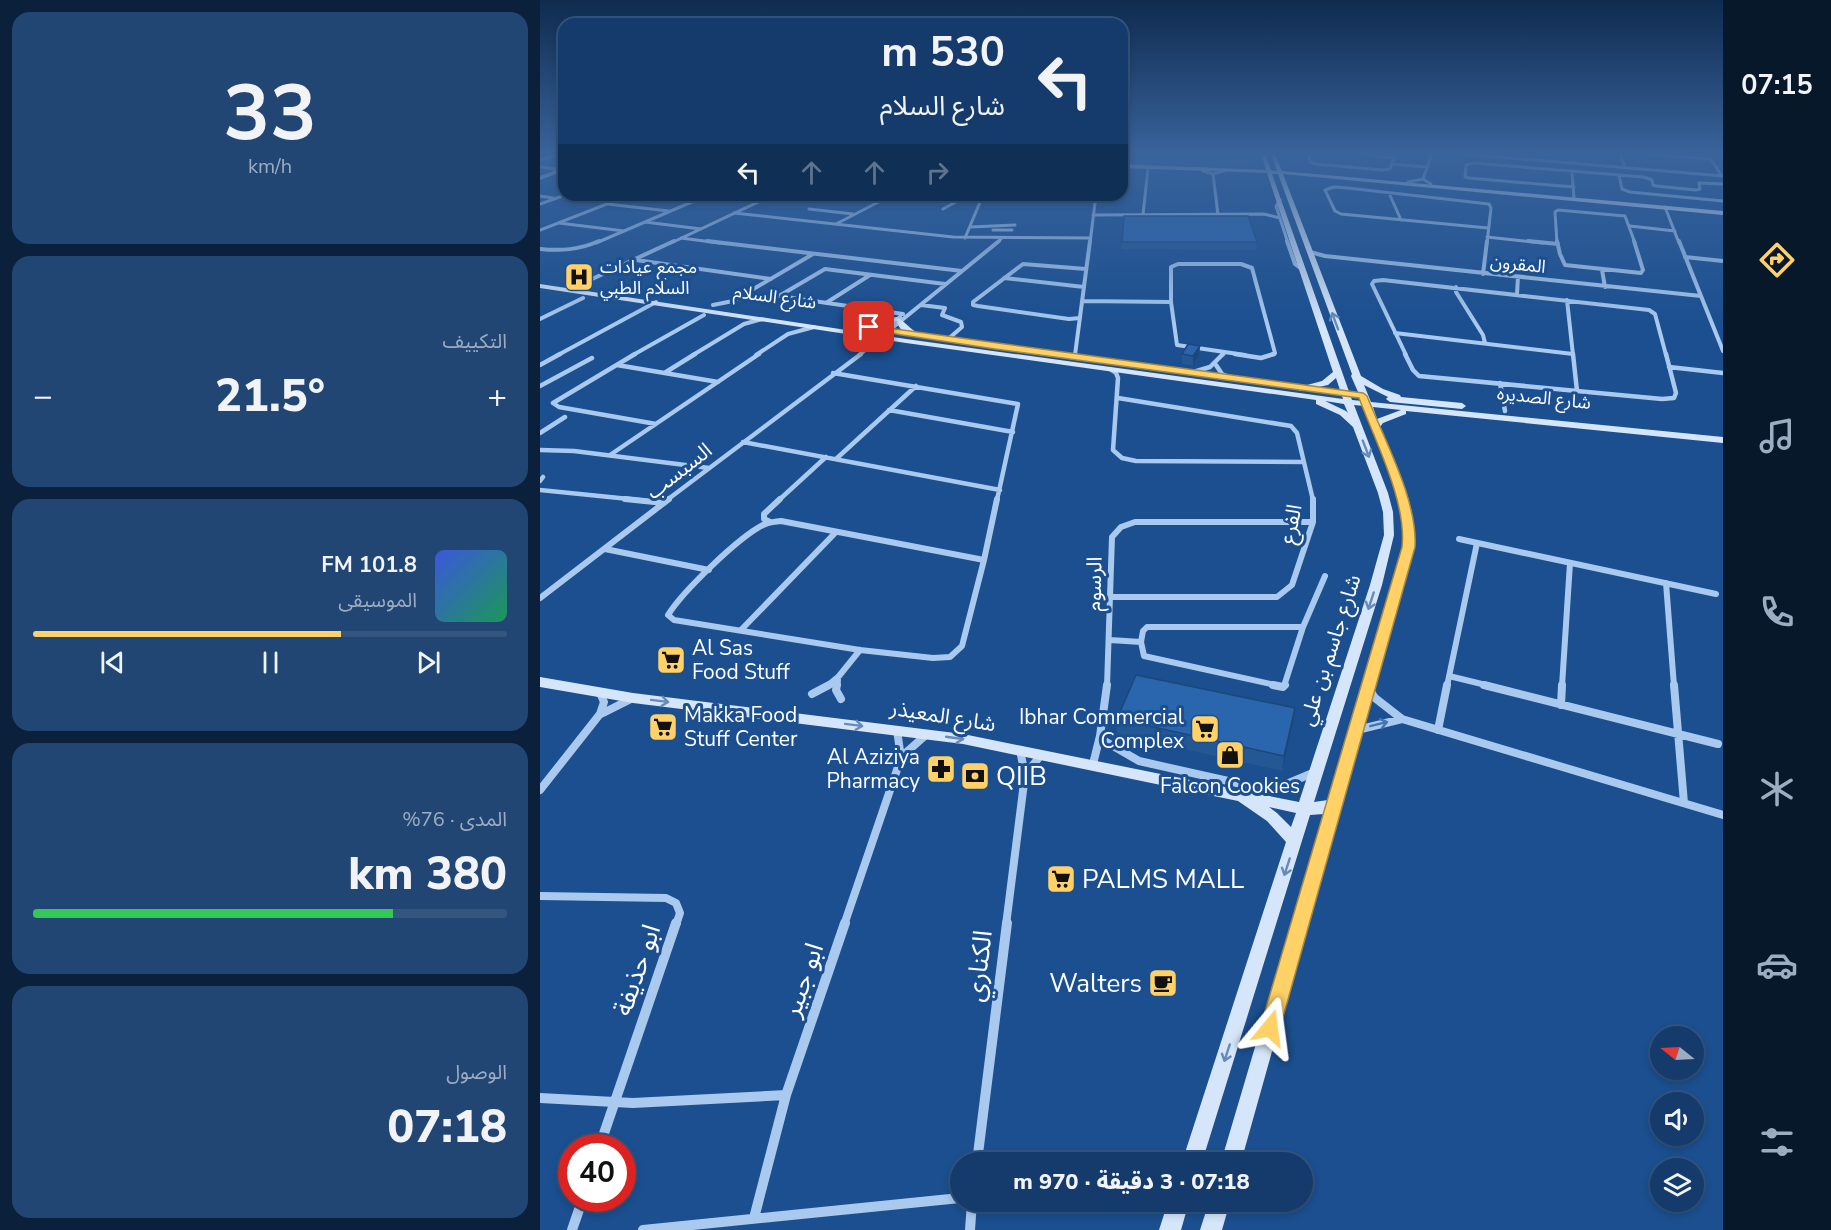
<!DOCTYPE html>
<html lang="ar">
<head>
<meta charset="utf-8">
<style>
	body { margin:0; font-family:"Nunito Sans","Noto Sans Arabic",sans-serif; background:#214673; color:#f1f3f6; direction:rtl; height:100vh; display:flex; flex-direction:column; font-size:22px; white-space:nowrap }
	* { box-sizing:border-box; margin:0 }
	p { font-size:20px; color:#9dadc1 }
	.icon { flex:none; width:33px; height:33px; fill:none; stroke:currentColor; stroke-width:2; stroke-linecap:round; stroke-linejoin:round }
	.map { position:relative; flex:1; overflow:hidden; direction:ltr }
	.details { display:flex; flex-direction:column; gap:12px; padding:12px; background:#0b203b; width:540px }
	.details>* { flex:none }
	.guide { position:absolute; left:18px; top:18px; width:570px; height:183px; border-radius:18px; box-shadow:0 3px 9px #0003,0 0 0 2px #33557e; direction:rtl; background:#143b6b; color:#f1f3f6; overflow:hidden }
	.needle { width:39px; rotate:288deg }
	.controls { position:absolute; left:1110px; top:1026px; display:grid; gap:12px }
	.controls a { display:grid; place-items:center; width:54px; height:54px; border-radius:50%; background:#143b6b; box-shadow:0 3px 9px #0003,0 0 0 2px #33557e; font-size:30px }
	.speed { position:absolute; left:18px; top:1134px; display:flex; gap:12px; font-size:30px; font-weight:700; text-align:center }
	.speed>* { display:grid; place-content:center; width:78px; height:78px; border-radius:50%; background:#143b6b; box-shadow:0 3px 9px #0003,0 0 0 2px #33557e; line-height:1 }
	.speed .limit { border:9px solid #d22; background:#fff; color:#111 }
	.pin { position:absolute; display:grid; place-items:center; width:51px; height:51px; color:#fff; margin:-26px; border-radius:12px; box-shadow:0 3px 9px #0006 }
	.me { position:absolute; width:66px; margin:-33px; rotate:16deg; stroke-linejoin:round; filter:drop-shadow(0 0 4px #0008) }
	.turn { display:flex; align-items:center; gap:21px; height:126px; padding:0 24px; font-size:27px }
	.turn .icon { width:78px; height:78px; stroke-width:2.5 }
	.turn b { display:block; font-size:42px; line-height:51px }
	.lanes { display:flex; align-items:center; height:57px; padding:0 24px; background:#0003; justify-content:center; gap:30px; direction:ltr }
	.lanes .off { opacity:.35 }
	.big { font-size:45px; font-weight:800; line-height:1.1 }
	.details .widget { flex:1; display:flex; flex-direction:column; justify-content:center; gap:9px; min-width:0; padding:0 21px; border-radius:18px; background:#214673 }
	.details .dial { align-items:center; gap:0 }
	.dial b { font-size:78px; line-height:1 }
	.song { display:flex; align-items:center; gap:18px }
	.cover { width:72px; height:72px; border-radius:9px; background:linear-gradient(135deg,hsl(230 70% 55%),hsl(150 70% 35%)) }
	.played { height:6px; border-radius:3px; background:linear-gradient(90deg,#ffd166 65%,#33557e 65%) }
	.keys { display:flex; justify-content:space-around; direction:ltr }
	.heat { display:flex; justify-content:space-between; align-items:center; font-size:33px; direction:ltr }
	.charge { height:9px; border-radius:4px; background:linear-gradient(90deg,#34c759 76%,#33557e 0) }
	.trip { position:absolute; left:410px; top:1152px; width:363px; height:60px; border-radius:30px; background:#143b6b; box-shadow:0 3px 9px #0003,0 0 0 2px #33557e; font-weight:800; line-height:60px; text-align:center; direction:rtl }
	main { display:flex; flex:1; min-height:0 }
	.tab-bar { display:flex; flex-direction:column; width:108px; justify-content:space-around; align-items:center; background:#08182b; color:#9dadc1 }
	.tab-bar .icon { width:42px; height:42px }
	.tab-bar .current { color:#ffd166 }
	.tab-bar b { font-size:27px; color:#f1f3f6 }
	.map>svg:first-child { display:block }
</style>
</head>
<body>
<main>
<nav class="tab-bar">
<b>07:15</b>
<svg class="icon current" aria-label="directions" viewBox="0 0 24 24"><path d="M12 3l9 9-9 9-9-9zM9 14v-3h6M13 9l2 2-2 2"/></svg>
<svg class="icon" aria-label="music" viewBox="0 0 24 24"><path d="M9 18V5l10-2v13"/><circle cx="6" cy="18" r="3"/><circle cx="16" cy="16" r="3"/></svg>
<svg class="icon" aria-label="phone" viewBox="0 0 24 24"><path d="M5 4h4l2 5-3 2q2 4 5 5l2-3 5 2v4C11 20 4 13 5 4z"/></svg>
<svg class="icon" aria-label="climate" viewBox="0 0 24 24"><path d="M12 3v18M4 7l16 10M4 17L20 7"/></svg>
<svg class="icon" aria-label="car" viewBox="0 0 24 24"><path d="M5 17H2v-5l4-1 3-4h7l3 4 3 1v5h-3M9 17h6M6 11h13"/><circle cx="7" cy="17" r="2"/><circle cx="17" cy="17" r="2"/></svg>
<svg class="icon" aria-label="filters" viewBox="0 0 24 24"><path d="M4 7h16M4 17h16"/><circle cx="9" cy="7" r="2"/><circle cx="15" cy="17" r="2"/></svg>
</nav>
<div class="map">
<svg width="1183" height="1230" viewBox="0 0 1183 1230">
	<rect width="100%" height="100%" fill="#1b4f8f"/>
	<path fill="#2461a8" d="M582,154H718L721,162L704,167L593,164L582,163Z"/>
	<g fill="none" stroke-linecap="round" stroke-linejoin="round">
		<path stroke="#a9c9ee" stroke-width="3" d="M768,154L770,162L776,164L842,170L850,169L854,158L824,154
			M925,154L1183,176
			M1080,154L1085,167
			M1107,154L1171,159
			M1168,154L1181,175
			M0,160L19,154
			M852,164L887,167
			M0,167L23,170
			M663,171L673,174L684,171
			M1032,172L1034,199
			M673,174L678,215
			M1079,175L1082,189L1090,192L1183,201
			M883,179L892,154
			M883,179L891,184
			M868,182L883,179
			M1034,187L929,178L925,177L926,165L933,163L1104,177L1112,180L1113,185L1116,186L1156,190L1160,189L1159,183L1183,184
			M849,193L861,220
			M184,195L223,199
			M387,195L441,200
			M0,196L13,198
			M740,200L736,206L748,243
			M0,204L25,195
			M67,204L129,211
			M1125,207L1139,243
			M269,209L313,214
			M403,209L421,199
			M194,213L413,237L550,238
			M553,215L724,214L740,218
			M603,215L608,168
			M105,222L161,229
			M19,223L84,231
			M296,224L352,195
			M1090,226L1135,231
			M430,227L475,225
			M0,230L90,195
			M453,230H472
			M947,237L1003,243
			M141,238L180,243
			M425,238L443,195
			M56,243L168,195
			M131,243L233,195
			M457,243L461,239
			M550,243L556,195
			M947,243L951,208L949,204L808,188L794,187L785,190L795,211L801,214L948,228
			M1017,243L1015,212L1018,210L1085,216L1095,243"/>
		<path stroke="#a9c9ee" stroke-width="4" d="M167,241L422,271
			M747,241L755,264L763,270
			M988,241L1018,244
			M1017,241L1020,254L1025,265L1101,273L1103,270L1094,241
			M1139,241L1183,351
			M0,249C21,251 39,250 59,241
			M770,252L785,256L1161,296
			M1145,257L1183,261
			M96,260L231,279
			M1062,270L1065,287
			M943,274L947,241
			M464,278L544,287
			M28,284L50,280L134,241
			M916,287V292L943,335L945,343
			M977,294L978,277
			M1027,300L1033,355
			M542,301L631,302
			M286,303L330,275
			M173,305L193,301L273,254
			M381,305L405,308L402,315L421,322L422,327L407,340
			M363,314L239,296L285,269L405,284
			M540,318L529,319L438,306L433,305V302L483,264L546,269
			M0,319L43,298
			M342,331L360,317
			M855,333L1033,354
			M18,355L116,302
			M93,355L164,315
			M153,355L204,324L222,319
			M216,355L248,334L274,327
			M319,355L459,241
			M535,355L550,241
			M682,355L684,353
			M705,355L637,345L631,302V267L638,264H701L712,268L735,353L731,355
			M866,355L832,284L834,281L843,280L1109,310L1115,314L1126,355"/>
		<path stroke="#a9c9ee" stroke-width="4.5" d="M95,354L13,403L19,407L116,424
			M695,354L721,358L734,354
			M865,354L873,370L879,376L1122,399L1134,398L1136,393L1126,354
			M1033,354L1037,391
			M535,357V354
			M0,365L20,354
			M77,365L178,382
			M676,365L682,374L691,378
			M1129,367L1183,373
			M570,369L576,373L578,378L573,450L582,458L596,461L763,462
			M126,372L155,354
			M293,373L478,404L457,500
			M650,373L670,367L683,354
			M960,383L965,411
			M0,386L52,358
			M578,398L751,426L757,433L773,500
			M349,410L473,432
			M0,433L25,417
			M203,442L460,490
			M0,450L34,451L169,468
			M70,455L219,354
			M296,459L376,386
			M0,481L3,477
			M0,490L99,500
			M127,500L321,354
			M239,500L286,457"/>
		<path stroke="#a9c9ee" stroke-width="6" d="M85,499L124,503
			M241,521L444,560L422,646L410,657L393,658L320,650L134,620L128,615C143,591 198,538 223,525C229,522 234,522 241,521Z
			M230,522L224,519V514L240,499
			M919,539L1176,594
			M65,549L169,570
			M444,560L457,499
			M1126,583L1134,686
			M569,597H737L752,585L773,522V499
			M0,598L129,499
			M201,630L296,532
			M570,640L601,642L604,656L740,686
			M601,642L603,631L607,627H763
			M909,676L950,686
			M287,686L299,676L320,650
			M297,686L298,680
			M567,686L572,537L581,527L595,522H773
			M744,686L763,627L785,576
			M907,686L937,543
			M1022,686L1030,563"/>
		<path stroke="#a9c9ee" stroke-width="8" d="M297,685L296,690L301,699
			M733,685L743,687L745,685
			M944,685L1178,744
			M1134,685L1144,803
			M829,689L835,698L862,719L1183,815
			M272,694L289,685
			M1021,705L1022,685
			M61,714L89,700
			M817,730L862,719
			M898,730L907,685
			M561,739L599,761L715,787L737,788L775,772
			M361,757L387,734
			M553,764L560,736L567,685
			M485,775L501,755
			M0,790L60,714L64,702L60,693
			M0,896L126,898L136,903L140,913L136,925
			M304,925L361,758L357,730
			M466,925L485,775L480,750"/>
		<path stroke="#a9c9ee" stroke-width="10" d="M0,1098L93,1103L246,1095
			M59,1148L136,923
			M437,1162L467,923
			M214,1218L246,1095L305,923
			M32,1230L43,1198
			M103,1230L420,1198
			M430,1230L432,1202"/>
		<path fill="#d6e6fa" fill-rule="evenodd" d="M721,154H725L731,170L737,171L731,154H735L742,171L1183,211V215L743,174L821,376L843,389L860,395L861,397L922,403L926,406L922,409L850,402L846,399L848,397L824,385L831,402L1183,437V443L866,411V414L843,423L840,427C855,464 879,506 873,547L802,802L803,804L800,809L701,1162H681L784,814L770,815L662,1162H642L746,842L727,821L698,801L423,744L93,703L0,687V677L93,693L423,734L759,802L830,585L844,535L843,512L838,493L813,427L800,415L776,404V400L366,343L0,288V284L366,339L803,399L796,378L788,385L760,391L756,388L782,381L793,372L727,173L582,168V164L726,170ZM732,174H738L812,374L811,376L822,401L812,400ZM785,401L804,404L808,413L806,411ZM814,405L824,406C838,444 869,507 863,547L788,800L774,802L842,585L854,535L853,512L848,493ZM833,407L861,410L837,419ZM729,807L756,813L751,827L737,813Z
			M24,167V171L0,180V176Z
			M357,317C363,320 368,327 376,332V336C367,337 358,329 357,321L315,327L311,325L315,323Z
			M628,1202H649L641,1230H619Z
			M669,1202H690L682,1230H660Z"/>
	</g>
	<path fill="#245895" d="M582,242H717L716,250L582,249Z
		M660,346L659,355L653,365L642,364V354Z
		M755,708L742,771L577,734V719Z"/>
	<path fill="#1d4779" d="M660,346L659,355L653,365V356Z
		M755,708L753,723L742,771L744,756Z"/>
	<path fill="#2a66ad" stroke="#1d4779" stroke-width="1.5" d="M584,216H708L717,242H582Z
		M648,344L660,346L653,356L642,354Z
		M596,675L755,708L744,756L577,719Z"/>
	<defs><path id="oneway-shaft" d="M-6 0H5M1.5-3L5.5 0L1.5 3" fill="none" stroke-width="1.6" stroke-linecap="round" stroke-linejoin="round" transform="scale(1.5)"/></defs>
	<g stroke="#668bba">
		<use href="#oneway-shaft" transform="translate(795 321) rotate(-110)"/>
		<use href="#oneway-shaft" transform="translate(826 449) rotate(69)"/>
		<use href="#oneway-shaft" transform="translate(831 601) rotate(108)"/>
		<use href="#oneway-shaft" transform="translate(120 701) rotate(7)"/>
		<use href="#oneway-shaft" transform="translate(314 725) rotate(7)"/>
		<use href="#oneway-shaft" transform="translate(415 738) rotate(8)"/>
		<use href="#oneway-shaft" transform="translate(747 867) rotate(108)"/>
		<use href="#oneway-shaft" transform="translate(687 1053) rotate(108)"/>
	</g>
	<use stroke="#4674ac" href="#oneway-shaft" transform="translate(839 724) rotate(-14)"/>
	<linearGradient id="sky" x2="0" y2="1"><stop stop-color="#0f2b4f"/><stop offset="0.47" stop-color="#39639b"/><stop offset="1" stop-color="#39639b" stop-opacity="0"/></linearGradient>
	<rect width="1183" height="326" fill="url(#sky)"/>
	<path fill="#ffd166" stroke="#a68842" stroke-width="1.5" d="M326,325L823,393L827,396C844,439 878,501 875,547L738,1035L730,1038L723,1035L720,1028L862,547C867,502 835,441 819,398L455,349L329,330L325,327Z"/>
	<defs>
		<g id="hospital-square" transform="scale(1.5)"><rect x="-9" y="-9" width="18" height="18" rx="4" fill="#ffd166" stroke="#1b4f8f"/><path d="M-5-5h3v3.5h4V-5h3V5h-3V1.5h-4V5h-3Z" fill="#111"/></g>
		<g id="supermarket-square" transform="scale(1.5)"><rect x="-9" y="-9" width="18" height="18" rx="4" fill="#ffd166" stroke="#1b4f8f"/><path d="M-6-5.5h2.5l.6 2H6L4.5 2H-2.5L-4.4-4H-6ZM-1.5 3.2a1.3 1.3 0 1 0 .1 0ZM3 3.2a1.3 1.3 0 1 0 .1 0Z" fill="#111"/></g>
		<g id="shop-square" transform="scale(1.5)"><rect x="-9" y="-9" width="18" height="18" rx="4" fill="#ffd166" stroke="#1b4f8f"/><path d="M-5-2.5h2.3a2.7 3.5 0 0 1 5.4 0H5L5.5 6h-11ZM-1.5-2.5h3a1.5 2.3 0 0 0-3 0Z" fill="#111"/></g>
		<g id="pharmacy-square" transform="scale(1.5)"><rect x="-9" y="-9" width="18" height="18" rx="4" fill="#ffd166" stroke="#1b4f8f"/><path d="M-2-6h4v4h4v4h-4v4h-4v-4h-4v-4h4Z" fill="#111"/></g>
		<g id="bank-square" transform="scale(1.5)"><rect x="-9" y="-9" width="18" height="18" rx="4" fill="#ffd166" stroke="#1b4f8f"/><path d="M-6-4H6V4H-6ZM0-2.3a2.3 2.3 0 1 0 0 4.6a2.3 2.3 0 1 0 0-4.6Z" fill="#111"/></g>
		<g id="cafe-square" transform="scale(1.5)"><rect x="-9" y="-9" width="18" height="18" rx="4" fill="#ffd166" stroke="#1b4f8f"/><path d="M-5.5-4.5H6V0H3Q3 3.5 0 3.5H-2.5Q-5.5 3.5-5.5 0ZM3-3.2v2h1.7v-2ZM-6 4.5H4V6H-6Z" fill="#111"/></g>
	</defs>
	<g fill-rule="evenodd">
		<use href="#hospital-square" x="39" y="277"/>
		<use href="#supermarket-square" x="131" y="660"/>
		<use href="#supermarket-square" x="123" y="727"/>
		<use href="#supermarket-square" x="665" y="729"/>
		<use href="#shop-square" x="690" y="755"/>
		<use href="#pharmacy-square" x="401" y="769"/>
		<use href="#bank-square" x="435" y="776"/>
		<use href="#supermarket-square" x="521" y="879"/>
		<use href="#cafe-square" x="623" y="983"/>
	</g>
	<g text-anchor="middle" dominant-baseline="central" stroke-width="6" stroke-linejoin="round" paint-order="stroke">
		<g font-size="18" fill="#fff" stroke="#1b4f8f">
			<text transform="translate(978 264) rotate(6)">المقرون</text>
			<text transform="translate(235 297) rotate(8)">شارع السلام</text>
			<text transform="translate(1004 398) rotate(6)">شارع الصديره</text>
		</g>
		<g font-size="18" fill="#fff" stroke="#1b4f8f" text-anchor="start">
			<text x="60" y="267">مجمع عيادات<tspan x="60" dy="21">السلام الطبي</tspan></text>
		</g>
		<g font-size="21" fill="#fff" stroke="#1b4f8f">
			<text transform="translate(139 471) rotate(-38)">السبسب</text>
			<text transform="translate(751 524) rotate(-79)">الفرع</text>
			<text transform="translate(554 584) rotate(-89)">الرسوم</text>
			<text transform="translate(790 650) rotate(-72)">شارع جاسم بن علي</text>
			<text transform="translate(403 716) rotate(9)">شارع المعيذر</text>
		</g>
		<g font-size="21" fill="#fff" stroke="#1b4f8f" text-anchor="start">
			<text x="152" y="648">Al Sas<tspan x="152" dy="24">Food Stuff</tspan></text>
			<text x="144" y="715">Makka Food<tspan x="144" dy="24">Stuff Center</tspan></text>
			<text x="644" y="717" text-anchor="end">Ibhar Commercial<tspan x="644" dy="24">Complex</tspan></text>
			<text x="380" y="757" text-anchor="end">Al Aziziya<tspan x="380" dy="24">Pharmacy</tspan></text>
			<text x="690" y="786" text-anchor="middle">Falcon Cookies</text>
		</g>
		<g font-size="26" fill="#fff" stroke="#1b4f8f" text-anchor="start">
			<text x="456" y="776">QIIB</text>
			<text x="542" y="879">PALMS MALL</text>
			<text x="602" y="983" text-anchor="end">Walters</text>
		</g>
		<g font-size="26" fill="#fff" stroke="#1b4f8f">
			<text transform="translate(439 966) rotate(-83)">الكناري</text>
			<text transform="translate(97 970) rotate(-71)">ابو حذيفة</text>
			<text transform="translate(263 980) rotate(-71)">ابو جبير</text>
		</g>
	</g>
</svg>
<div class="controls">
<a><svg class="needle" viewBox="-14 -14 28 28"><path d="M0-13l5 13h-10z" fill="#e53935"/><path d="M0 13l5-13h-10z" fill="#9dadc1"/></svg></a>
<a><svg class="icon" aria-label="sound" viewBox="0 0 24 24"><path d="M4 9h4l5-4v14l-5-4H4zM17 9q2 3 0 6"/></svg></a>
<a><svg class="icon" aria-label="layers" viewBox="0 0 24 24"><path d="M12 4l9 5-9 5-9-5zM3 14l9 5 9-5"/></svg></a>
</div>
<div class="speed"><div class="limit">40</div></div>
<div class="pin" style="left:329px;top:327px;background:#d93025"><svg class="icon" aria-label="arrive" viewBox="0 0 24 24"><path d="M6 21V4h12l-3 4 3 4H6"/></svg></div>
<svg class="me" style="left:730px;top:1028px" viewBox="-20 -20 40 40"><path d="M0-17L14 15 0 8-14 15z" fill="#ffd166" stroke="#fff" stroke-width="4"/></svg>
<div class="trip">07:18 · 3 دقيقة · 970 m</div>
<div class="guide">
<div class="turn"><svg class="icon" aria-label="left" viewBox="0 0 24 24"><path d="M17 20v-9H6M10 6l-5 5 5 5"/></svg><div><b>530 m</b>شارع السلام</div></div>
<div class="lanes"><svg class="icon" aria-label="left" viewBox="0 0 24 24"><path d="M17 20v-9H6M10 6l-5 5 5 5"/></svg><svg class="icon off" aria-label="ahead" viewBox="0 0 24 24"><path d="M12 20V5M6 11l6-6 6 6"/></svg><svg class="icon off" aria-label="ahead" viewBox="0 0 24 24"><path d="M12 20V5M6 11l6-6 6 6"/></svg><svg class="icon off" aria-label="right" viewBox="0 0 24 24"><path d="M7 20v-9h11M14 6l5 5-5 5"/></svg></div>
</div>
</div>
<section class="details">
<div class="widget dial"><b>33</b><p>km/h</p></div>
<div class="widget"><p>التكييف</p>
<div class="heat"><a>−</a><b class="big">21.5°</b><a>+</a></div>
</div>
<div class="widget">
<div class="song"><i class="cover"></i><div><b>101.8 FM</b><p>الموسيقى</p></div></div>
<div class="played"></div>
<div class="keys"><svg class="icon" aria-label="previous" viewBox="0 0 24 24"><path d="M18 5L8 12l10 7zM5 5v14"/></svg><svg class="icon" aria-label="pause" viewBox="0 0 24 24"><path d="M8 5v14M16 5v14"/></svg><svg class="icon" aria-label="next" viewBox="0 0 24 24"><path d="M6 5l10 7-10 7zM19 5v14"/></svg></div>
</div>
<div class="widget"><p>المدى · 76%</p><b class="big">380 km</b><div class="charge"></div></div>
<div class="widget"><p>الوصول</p><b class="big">07:18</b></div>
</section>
</main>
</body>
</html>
